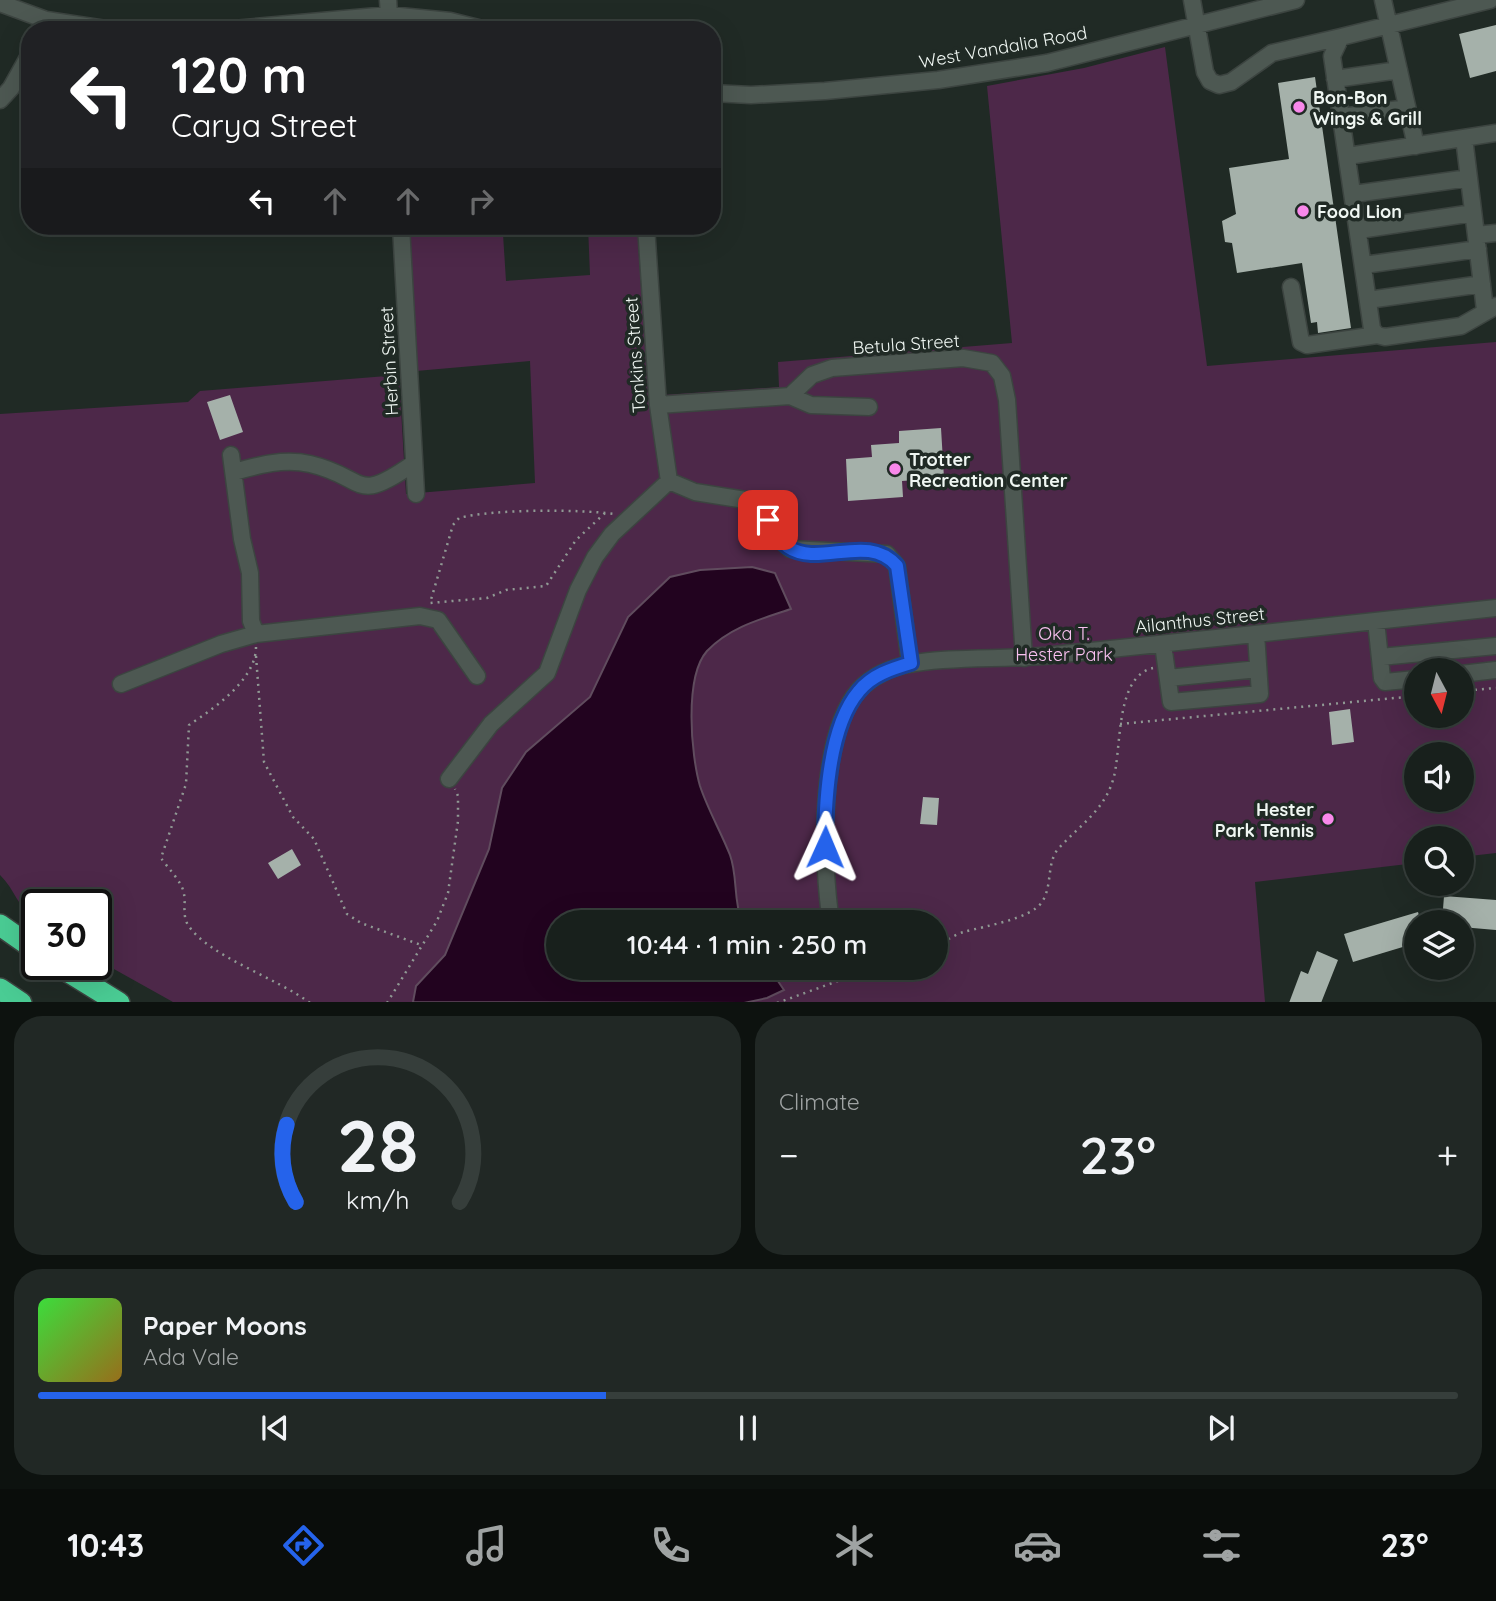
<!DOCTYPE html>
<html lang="en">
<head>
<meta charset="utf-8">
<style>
	body { margin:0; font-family:Quicksand,sans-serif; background:#212825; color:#f1f3f6; height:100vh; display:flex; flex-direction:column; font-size:26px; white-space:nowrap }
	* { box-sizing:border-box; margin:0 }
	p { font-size:23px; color:#9fa3a3 }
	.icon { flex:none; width:38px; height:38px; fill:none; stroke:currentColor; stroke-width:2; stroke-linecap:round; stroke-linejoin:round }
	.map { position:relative; height:1002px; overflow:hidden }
	.details { display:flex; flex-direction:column; gap:14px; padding:14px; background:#0d120f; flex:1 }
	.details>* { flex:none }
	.banner { position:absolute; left:21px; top:21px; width:700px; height:214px; border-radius:28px; box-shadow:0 7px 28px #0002,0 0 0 2px #363e3b; background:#202124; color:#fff; overflow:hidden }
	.needle { width:46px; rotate:173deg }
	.tools { position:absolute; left:1404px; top:658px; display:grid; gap:14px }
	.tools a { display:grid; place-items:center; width:70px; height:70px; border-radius:50%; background:#18201c; box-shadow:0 7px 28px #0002,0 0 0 2px #363e3b; font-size:35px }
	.speed { position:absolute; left:21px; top:889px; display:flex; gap:14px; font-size:35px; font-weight:700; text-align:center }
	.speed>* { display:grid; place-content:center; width:91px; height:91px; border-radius:50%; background:#18201c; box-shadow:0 7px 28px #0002,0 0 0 2px #363e3b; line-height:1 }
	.speed .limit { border:4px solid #111; border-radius:10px; background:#fff; color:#111 }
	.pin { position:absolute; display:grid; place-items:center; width:60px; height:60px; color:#fff; margin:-30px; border-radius:14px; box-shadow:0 4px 10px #0006 }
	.me { position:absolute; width:77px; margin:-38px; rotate:1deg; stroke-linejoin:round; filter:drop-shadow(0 0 5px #0008) }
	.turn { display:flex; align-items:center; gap:24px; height:147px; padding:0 35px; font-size:32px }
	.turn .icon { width:91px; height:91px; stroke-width:2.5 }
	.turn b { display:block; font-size:49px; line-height:60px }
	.lanes { display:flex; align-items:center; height:66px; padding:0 35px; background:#0003; justify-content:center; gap:35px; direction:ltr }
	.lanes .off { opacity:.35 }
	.big { font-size:52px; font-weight:600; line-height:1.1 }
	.details .widget { flex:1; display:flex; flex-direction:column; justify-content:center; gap:10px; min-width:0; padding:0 24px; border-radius:28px; background:#212825 }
	.details .dial { align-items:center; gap:0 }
	.dial svg { height:182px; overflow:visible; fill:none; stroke:#363e3b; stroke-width:7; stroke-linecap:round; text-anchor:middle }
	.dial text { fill:#f1f3f6; stroke:none }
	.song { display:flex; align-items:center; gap:21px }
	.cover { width:84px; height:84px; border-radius:10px; background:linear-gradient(135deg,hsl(120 70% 55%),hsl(40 70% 35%)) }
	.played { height:7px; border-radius:4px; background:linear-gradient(90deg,#2563eb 40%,#363e3b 40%) }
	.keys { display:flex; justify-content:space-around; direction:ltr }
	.heat { display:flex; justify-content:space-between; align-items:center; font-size:38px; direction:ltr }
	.details .tiles { flex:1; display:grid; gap:14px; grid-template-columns:1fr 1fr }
	.widget:last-child { grid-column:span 2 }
	.trip { position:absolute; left:546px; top:910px; width:402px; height:70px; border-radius:35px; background:#18201c; box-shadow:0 7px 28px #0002,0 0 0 2px #363e3b; font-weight:600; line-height:70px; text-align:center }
	.tabs { display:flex; height:112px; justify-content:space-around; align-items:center; background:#0a0d0b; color:#9fa3a3 }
	.tabs .icon { width:49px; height:49px }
	.tabs .current { color:#2563eb }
	.tabs b { font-size:32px; color:#f1f3f6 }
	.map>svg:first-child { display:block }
</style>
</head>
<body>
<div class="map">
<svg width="1496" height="1003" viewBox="0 0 1496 1003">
	<rect width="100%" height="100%" fill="#202a25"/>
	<path fill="#4d2849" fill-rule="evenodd" d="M1165,47L1207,366L1496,342V853L1461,857V838H1416V863L1255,882L1265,1002H173L96,959V905H37V919C15,905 17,892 0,875V414L188,402L200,391L399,375L406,494L535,483L530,361L416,371L409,237L503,234L506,281L590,275L588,226H637L648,396L779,387L778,362L1012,343L987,86L1084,68ZM1416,670H1461V716H1416ZM1416,754H1461V800H1416ZM558,922H936V968H558Z"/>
	<path fill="#22031f" stroke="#604c5e" stroke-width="2" d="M752,567L775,573L791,609C761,619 730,627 707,651C684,677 691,755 700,786C708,810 721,832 730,855C738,877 733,900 742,922H558V968H769L784,990L767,998L744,1003L413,1002L416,986L445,955L489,849L502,788L526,752L590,697L628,617L670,577L700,570Z"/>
	<path fill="#a5b1aa" d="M1496,25V71L1470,78L1459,34Z
		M1315,77L1351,328L1318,333L1317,322L1311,323L1302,263L1237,273L1232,243L1225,242L1222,221L1236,214L1229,168L1289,159L1278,83Z
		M230,395L243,432L220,440L207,402Z
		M941,428L944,478L902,481L903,497L848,501L846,459L872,457L871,445L899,443V431Z
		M1350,709L1354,742L1332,745L1329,712Z
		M923,797L939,798L937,825L920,824Z
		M292,849L301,865L278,879L268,863Z
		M1444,896L1496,900V930L1461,927V922H1442Z
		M1418,912L1421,922H1416V943L1353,962L1344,934Z
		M1317,951L1338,960L1321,1003H1289L1301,971L1308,974Z"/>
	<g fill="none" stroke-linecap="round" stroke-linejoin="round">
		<g stroke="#3c4440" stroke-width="19">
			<path id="minor" d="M388,0L390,30
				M1192,0L1205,72L1210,81L1219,85L1231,82L1272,53L1341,37
				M1383,0L1416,146
				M1490,0L1341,37L1332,56L1372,329L1377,335L1385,337L1461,326L1496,306
				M0,3L46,20L112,30
				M222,30L389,15L450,21L486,30
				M1335,79L1399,70
				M712,93L751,95L825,91L938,80L1047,63L1296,0
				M0,100L11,88L30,54
				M1342,117L1407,108
				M1464,138L1476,235
				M1348,156L1496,133
				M1354,194L1469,178
				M401,226L416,494
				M646,226L658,405L669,481
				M1359,230L1473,213
				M1364,265L1478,249
				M1291,287L1301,342L1307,345L1377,335
				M1368,300L1482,284
				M1485,310L1476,235L1496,233
				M790,396L811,405L869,407
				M658,405L790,396L812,375L832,368L963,358L992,363L1002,376L1007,400L1024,658
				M231,455L242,539L250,573L251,621L256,634
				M234,472C259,465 284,458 310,464C367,477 353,506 414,463
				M669,481L695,492L758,502L779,539L790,549L887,554L897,566L910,663
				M1376,621L1382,678L1385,682L1416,679
				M1163,644L1171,702L1260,694L1256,634
				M1380,657L1496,646
				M1461,674L1496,670
				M1168,678L1258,669
				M121,684L221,644L256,634L420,616L438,620L477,676
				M449,779L491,724L547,673L578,590L595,557L612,534L669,481
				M831,922C822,864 818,737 859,690C872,676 892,667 910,664C952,656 1008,660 1053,655C1201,640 1348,624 1496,608"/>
		</g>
		<g stroke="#3c4440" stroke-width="24">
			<path id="highway" d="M0,925L37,951
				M56,964L119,1003
				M0,989L21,1003"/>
		</g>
		<path stroke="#909994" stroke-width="2.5" stroke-dasharray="2 5" stroke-linecap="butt" d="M605,513L576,540L546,586L506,590L487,598L430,603L453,525L459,518C493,509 578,509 614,514
			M256,647C256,680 213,709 189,725L186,784L161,858C167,867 183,883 184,894C186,904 182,915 188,925C208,956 277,978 310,1003
			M256,656L264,762L293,817L314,839L347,914L361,923L421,945
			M1461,691L1496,688
			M1120,724L1416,696
			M936,946C945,942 955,934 964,932C984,926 1031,919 1042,902C1053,885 1046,862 1059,848C1079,826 1102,812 1112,783C1123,754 1113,677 1153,668
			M387,1003L437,921L448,893L458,821V796L455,789
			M777,1003L874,968"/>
		<use href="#minor" stroke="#4d5852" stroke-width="16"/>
		<use href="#highway" stroke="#4acc94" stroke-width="21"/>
	</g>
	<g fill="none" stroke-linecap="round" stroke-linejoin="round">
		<g stroke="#184099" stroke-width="18">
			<path id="route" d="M768,520C774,530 778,540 788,547C819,568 868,532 897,566L911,663C891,669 872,675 859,691C829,726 825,802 825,847"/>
		</g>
		<use href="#route" stroke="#2563eb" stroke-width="12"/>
	</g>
	<g fill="#f888ea" stroke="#202a25" stroke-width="2.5">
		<circle cx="1299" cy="107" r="7"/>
		<circle cx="1303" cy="211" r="7"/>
		<circle cx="895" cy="469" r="7"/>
		<circle cx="1328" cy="819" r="7"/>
	</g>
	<g text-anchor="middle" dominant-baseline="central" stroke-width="7" stroke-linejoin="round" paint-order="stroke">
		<g font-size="18" fill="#eff6f2" stroke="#202a25">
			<text transform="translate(1003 47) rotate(-10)">West Vandalia Road</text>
			<text transform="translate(906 344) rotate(-4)">Betula Street</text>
			<text transform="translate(635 355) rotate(-94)">Tonkins Street</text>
			<text transform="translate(389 361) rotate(-93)">Herbin Street</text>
			<text transform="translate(1200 620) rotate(-6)">Ailanthus Street</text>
		</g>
		<g font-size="18" font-weight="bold" fill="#eff6f2" stroke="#202a25" text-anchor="start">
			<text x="1313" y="97">Bon-Bon<tspan x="1313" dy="21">Wings &amp; Grill</tspan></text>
			<text x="1317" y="211">Food Lion</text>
			<text x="909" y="459">Trotter<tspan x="909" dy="21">Recreation Center</tspan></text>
			<text x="1314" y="809" text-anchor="end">Hester<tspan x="1314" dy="21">Park Tennis</tspan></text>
		</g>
		<g font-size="18" fill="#f9c0f0" stroke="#202a25">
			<text x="1064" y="633">Oka T.<tspan x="1064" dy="21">Hester Park</tspan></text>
		</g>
	</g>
</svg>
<div class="tools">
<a><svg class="needle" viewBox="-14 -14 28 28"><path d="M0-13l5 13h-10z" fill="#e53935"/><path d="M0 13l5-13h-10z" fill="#9fa3a3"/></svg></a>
<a><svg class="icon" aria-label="sound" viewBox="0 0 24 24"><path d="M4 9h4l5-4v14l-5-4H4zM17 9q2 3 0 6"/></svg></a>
<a><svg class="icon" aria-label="search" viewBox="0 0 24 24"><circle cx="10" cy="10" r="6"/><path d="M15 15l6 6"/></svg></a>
<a><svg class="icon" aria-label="layers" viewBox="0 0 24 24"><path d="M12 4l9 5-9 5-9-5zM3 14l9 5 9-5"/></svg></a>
</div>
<div class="speed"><div class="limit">30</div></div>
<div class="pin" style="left:768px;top:520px;background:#d93025"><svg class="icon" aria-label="arrive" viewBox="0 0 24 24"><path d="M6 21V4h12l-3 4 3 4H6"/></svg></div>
<svg class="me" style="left:825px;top:847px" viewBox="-20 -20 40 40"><path d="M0-17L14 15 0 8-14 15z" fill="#2563eb" stroke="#fff" stroke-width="4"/></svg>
<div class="trip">10:44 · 1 min · 250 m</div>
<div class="banner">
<div class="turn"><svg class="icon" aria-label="left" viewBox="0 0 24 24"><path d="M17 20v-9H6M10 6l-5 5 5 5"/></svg><div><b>120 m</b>Carya Street</div></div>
<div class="lanes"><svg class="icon" aria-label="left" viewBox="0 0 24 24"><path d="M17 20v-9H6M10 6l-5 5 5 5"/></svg><svg class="icon off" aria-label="ahead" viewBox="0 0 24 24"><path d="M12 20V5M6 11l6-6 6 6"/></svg><svg class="icon off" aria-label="ahead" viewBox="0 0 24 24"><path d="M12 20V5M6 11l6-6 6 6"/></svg><svg class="icon off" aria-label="right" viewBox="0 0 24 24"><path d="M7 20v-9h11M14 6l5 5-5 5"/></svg></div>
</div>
</div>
<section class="details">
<div class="tiles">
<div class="widget dial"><svg viewBox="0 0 100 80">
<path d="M14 69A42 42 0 1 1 86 69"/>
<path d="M14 69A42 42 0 0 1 10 35" stroke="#2563eb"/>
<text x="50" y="56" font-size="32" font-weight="700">28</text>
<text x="50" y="72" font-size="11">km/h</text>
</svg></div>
<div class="widget"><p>Climate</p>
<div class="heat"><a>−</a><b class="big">23°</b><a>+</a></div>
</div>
<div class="widget">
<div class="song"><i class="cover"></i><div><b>Paper Moons</b><p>Ada Vale</p></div></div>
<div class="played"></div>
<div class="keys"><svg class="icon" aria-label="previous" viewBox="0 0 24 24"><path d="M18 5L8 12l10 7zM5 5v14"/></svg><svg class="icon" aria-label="pause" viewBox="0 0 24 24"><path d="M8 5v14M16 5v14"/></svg><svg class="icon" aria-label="next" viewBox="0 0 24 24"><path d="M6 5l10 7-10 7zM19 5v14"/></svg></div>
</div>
</div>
</section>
<nav class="tabs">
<b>10:43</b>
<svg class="icon current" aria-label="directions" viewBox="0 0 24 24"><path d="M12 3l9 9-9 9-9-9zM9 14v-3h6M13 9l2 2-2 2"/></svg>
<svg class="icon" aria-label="music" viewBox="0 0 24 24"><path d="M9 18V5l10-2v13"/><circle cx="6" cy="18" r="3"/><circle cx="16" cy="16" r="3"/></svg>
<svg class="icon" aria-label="phone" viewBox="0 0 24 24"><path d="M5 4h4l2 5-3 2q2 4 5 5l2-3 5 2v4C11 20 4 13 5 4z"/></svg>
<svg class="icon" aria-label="climate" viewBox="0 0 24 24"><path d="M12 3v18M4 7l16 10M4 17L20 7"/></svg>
<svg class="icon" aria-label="car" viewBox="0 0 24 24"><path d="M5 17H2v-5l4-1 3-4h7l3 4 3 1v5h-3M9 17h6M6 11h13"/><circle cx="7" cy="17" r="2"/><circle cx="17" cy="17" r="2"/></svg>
<svg class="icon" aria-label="filters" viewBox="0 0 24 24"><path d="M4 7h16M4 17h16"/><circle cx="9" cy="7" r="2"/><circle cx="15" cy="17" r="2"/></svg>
<b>23°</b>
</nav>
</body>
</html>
